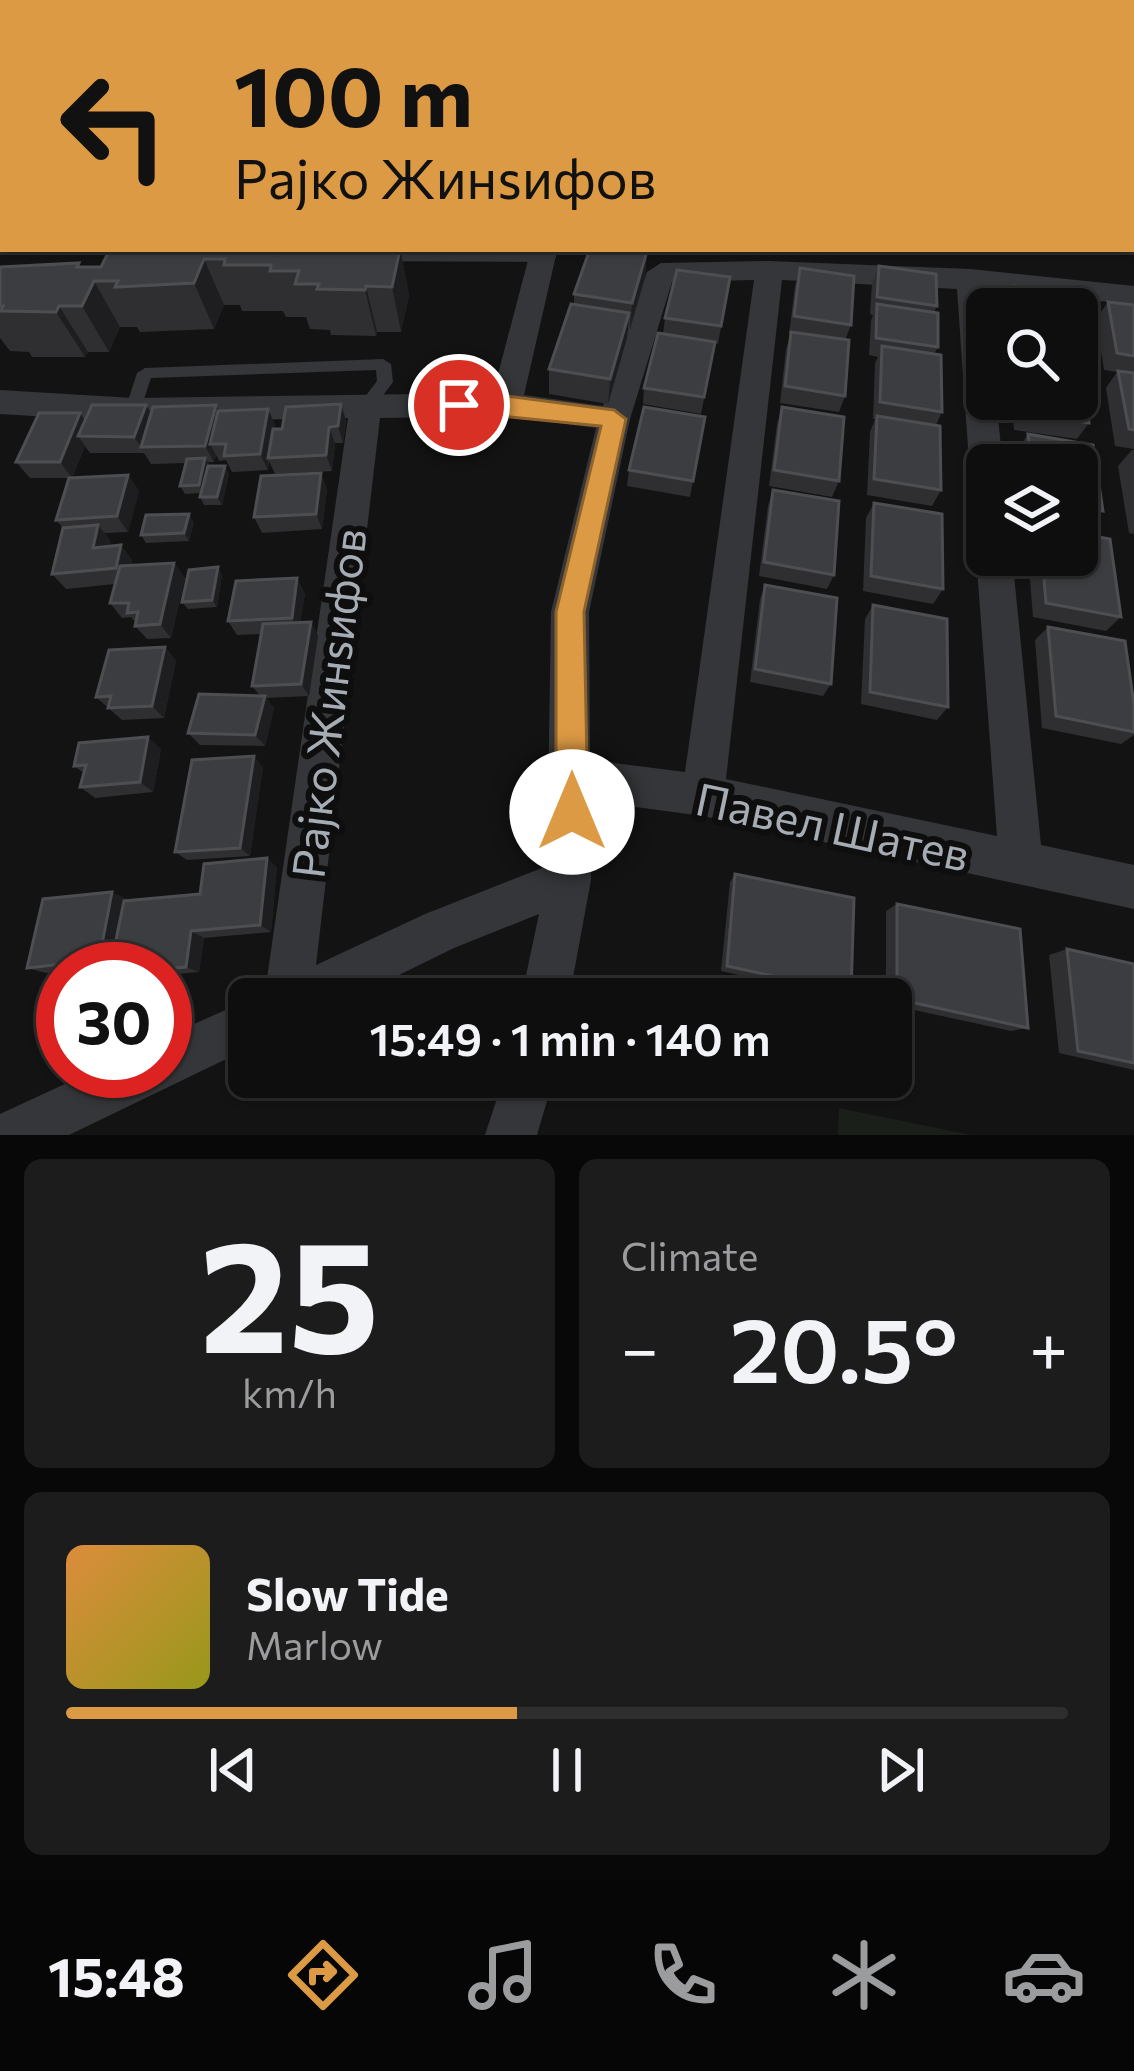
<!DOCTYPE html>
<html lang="en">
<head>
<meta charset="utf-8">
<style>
	body { margin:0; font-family:Commissioner,sans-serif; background:#1c1c1d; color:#f1f3f6; height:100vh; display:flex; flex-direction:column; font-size:45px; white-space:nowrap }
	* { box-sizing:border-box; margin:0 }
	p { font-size:39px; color:#9b9c9e }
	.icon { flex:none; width:66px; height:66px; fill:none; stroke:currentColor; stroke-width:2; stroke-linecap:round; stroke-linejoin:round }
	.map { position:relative; height:1135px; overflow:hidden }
	.side { display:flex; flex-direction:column; gap:24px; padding:24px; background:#080808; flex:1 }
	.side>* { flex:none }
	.top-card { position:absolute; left:0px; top:0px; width:1134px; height:252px; box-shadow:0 3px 9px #0004,0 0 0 3px #2e2e2f; background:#dc9a44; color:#111; overflow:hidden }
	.tools { position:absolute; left:966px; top:288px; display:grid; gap:24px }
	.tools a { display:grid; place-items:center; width:132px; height:132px; border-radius:18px; background:#0e0e0f; box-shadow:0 3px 9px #0004,0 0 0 3px #2e2e2f; font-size:60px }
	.speed { position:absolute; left:36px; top:942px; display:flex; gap:24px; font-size:60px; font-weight:700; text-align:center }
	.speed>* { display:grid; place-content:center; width:156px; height:156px; border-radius:50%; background:#0e0e0f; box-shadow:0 3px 9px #0004,0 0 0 3px #2e2e2f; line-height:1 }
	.speed .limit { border:18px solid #d22; background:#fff; color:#111 }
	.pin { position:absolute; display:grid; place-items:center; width:102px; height:102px; color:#fff; margin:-51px; border:6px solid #fff; border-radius:50%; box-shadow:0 3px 12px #0007 }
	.me { position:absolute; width:132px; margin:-66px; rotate:0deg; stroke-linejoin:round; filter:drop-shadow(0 0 9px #0008) }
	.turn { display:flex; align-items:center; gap:42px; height:252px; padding:0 36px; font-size:54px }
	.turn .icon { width:156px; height:156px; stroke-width:2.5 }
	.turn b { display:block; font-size:84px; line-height:102px }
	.big { font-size:90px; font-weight:600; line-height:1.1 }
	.side .card { flex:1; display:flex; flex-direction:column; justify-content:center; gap:18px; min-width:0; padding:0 42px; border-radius:18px; background:#1c1c1d }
	.side .dial { align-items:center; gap:0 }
	.dial b { font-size:156px; line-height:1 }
	.song { display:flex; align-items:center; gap:36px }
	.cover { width:144px; height:144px; border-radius:18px; background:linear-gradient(135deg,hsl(30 70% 55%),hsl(60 70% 35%)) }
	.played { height:12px; border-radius:6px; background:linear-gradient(90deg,#dc9a44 45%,#2e2e2f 45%) }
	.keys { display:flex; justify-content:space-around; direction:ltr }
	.heat { display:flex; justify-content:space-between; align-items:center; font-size:66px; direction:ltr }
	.side .tiles { flex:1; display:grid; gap:24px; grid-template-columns:1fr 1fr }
	.card:last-child { grid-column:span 2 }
	.trip { position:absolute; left:228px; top:978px; width:684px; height:120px; border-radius:18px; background:#0e0e0f; box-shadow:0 3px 9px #0004,0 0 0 3px #2e2e2f; font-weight:600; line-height:120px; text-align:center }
	.dock { display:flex; height:192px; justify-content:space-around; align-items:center; background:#060606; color:#9b9c9e }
	.dock .icon { width:84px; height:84px }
	.dock .selected { color:#dc9a44 }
	.dock b { font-size:54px; color:#f1f3f6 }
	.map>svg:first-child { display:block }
</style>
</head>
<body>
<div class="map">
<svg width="1134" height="1135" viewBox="0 0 1134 1135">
	<rect width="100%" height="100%" fill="#131314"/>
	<path fill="#1a1f1a" d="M839,1108L971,1135H838Z"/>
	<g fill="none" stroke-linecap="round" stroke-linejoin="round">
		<path fill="#353639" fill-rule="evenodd" d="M383,359L391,364L393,382L372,410L366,412L358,406L377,381L376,370L151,378L139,414L133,416L125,410L137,373L145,368Z"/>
		<path fill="#353639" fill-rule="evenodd" d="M531,249L557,251L524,395L603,406L647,272L661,263L769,261L970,269L1134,286V304L985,291L987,399H996L1003,465H987V489L975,485L970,476L957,289L782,280L726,779L997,836L976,555L987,543V555H1012L1041,845L1134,865V909L703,816L591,801V880L569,999H521L539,914L454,948L350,999H264L348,418L133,422L0,414V390L133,398L493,393ZM754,280L685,772L590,760L589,612L630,419L672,282ZM506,416L596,428L551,612L547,866L425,914L316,965L380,418Z
			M250,999L249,1048L69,1135H0V1114L93,1071H165V1037Z
			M504,1077H554L537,1135H485Z"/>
		<path fill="#353639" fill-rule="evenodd" d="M559,249L555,259L543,262L338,261L326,258L321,250Z"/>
		<path fill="#434549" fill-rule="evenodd" d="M3,220V246L0,247V221Z"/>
	</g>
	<path fill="#2f2f32" d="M359,0H404L403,3H360Z
		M110,249H400L409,295L401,332H377L376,336L331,335L330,330L310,329L306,317H286L283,311H242L240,305H224L214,329L140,332L137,327H120L109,352H88L85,357H32L29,352L10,351L0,338V267L79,263L81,267H101Z
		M647,251L645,277L630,329L627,328V338L608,404L549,394V369L574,304V294Z
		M879,266L937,306L934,312L938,347L934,354L942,412L936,425L941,490L932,506L867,495L870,432L875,419H873L875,363L878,357L869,355L871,321L873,315L870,314L872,283Z
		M800,268L851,325L845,340V396L839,412L780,403L786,349L791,334H789L795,286Z
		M730,277L718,344L715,343L701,414L643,404L644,388L663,334L665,318Z
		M1014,286L1073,309H1005L1004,303Z
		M1108,302L1134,305V449L1115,446L1106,388L1117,372L1104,370L1096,319Z
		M1012,399H1077L1089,423L1077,439L1014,430Z
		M341,404L346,421L343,443H335L332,471L275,474L269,461L268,470L232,472L226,460L219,461L216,455L214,462H208L210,466L229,474L222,505H204L200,497L201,493L185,494L180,486L186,463L151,464L144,453H90L85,446L72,478H30L16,462L85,420L216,405L219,411L268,409L275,425L274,429H282Z
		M782,407L839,481L832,497L769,486L777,424Z
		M705,417L690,497L627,486L629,470Z
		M1028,434L1093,445L1103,511L1089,527L1077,525V465H1018L1017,451Z
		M1132,450H1134V534L1129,533L1118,466Z
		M321,473L327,489L322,529L262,533L254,517Z
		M128,475L139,491L128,532L104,533L110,540L109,546L132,560L131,565L174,563L185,578L171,638L147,639L135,626L136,623L131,617L122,618L110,603L115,584L66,589L52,574L63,528L56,520Z
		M773,490L834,575L827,589L759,576L768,506Z
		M874,503L943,589L933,604L863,591L866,518Z
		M194,522L189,541L146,543L141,535Z
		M1028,555H1077L1121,617L1106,631L1033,617Z
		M222,575L217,607L188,609L182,602Z
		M765,585L831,684L823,696L750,682L760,599Z
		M305,593L300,623L311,622L318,636L309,696L266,698L274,708L265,746L200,745L188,733L259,695L252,686L262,634L237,635L228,621Z
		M873,605L948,707L937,720L861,704L865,619Z
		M1048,627L1134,705V735L1121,744L1042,728L1035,640Z
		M165,647L176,661L164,718L122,720L96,697Z
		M161,749L153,792L95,798L80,787L84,773L74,766Z
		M263,767L250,856L187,860L175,852Z
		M277,867L271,932L204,938L199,972L165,975V969L111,966L63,969V971L46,973L27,968L112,892L127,901L200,894Z
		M735,874L851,993L841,998L721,971L730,882Z
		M897,904L1028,1028L1011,1031L891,1005V999H886V911Z
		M1067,949L1134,964V1070L1059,1053L1049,955Z"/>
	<path fill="#1e1e20" d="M400,249L409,295L401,332L392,287Z
		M647,251L645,277L630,329L632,303Z
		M204,259L224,305L214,329L194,283Z
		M79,263L92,286L94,281L120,327L109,352L82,306L77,267Z
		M366,286L377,332L376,336L365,290Z
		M59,306L88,352L85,357L56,312Z
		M629,313L627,338L608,404L610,379Z
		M341,404L346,421L343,443L338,426Z
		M146,405L156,421L141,447L134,437Z
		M216,405L224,422L210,444L216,455L214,462L205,446Z
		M268,409L275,425L270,458H268V470L260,454Z
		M80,413L92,430L78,436L85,446L72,478L60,462Z
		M329,427L335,443L332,471L326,455Z
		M205,458L210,466L204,493L199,485Z
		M225,466L229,474L222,505L217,497Z
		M321,473L327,489L322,529L316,514Z
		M128,475L139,491L128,532L117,516Z
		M189,514L194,522L189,541L184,533Z
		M98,525L110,540L106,563L93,548Z
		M121,545L132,560L128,583L116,568Z
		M174,563L185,578L171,638L160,624Z
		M218,567L222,575L217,607L212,600Z
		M297,578L305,593L299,632L292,618Z
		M311,622L318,636L309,696L301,684Z
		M165,647L176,661L164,718L152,706Z
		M265,696L274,708L265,746L255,735Z
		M148,737L161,749L153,792L140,782Z
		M254,756L263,767L250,856L240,848Z
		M267,858L277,867L271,932L260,925Z
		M112,892L127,899L115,966L99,960Z
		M191,931L204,938L199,972L186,967Z"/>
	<path fill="#3c3d40" stroke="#4c4e52" stroke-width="3" d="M221,0H263L261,3H218Z
		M278,0H325L324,3H277Z
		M425,0H461L460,3H425Z
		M110,249H400L392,287L366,286L365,290L317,289L319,284H295L299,271H270L271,265H224L225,259H204L194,283L115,287L118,281H94L82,306H59L56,312L1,311L3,306H0V267L79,263L77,267H101Z
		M590,249H631L647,251L632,303L574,294Z
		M879,266L936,274L937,306L877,297Z
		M800,268L854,276L851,325L794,316Z
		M677,270L730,277L721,326L665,318Z
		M1014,286L1071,294L1073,309H1016Z
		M1108,302L1134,305V356L1117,353Z
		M571,304L629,313L610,379L549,369Z
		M877,304L938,313V347L876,338Z
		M791,332L849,340L845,396L785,386Z
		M658,333L715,342L704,397L644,388Z
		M882,346L941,355L942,412L880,402Z
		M1077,364L1081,365L1089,423L1025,413L1024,399H1077Z
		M1118,371L1134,373V430L1129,429Z
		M341,404L338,426L329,427L326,455L268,458L273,429H282L286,407Z
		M92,405H146L134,437L78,436Z
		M216,405L205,446L141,447L153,407Z
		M644,407L705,417L693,481L629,470Z
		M782,407L844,417L839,481L774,470Z
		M268,409L260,454L224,456L226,444H210L218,411Z
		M39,413H80L60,462H16Z
		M877,416L940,426L941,490L874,479Z
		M1028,434L1093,445L1103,511L1077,507V465H1031Z
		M205,458L199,485L180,486L187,459Z
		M208,466H225L217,497H200Z
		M321,473L316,514L254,517L261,476Z
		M128,475L117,516L56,520L69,478Z
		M773,490L839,501L834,575L764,562Z
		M874,503L942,514L943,589L871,576Z
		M189,514L184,533L141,535L146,515Z
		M98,525L93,548L121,545L116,568L52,574L63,528Z
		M1077,533L1110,539L1121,617L1046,603L1042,555H1077Z
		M174,563L160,624L135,626L138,612L127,613L129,603H110L120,566Z
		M218,567L212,600L182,602L189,570Z
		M297,578L292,618L228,621L236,581Z
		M765,585L837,598L831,684L755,669Z
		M873,605L947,619L948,707L870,692Z
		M311,622L301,684L252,686L263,624Z
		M1048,627L1125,641L1134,705V732L1056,716Z
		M165,647L152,706L108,708L111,696L96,697L109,650Z
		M199,694L265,696L255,735L188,733Z
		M148,737L140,782L80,787L86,765L74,766L79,743Z
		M254,756L240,848L175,852L192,760Z
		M267,858L260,925L191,931L186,967L163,969H110L124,901L200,894L204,864Z
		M735,874L854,898L851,993L727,966Z
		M112,892L99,960L27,968L43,899Z
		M897,904L1020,929L1028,1028L897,999Z
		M1067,949L1134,964V1063L1078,1051Z"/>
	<path fill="#dc9a44" stroke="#8f642c" stroke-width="3" d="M459,396H506L614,410L626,419L584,612L588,812L583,824L572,828L560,824L556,812V612L601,426L451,411V399Z"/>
	<g text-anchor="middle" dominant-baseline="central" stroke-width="12" stroke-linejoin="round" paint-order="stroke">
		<g font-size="45" fill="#a6acb3" stroke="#0e0e0f">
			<text transform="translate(327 703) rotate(-83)">Рајко Жинѕифов</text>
			<text transform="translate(833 825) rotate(12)">Павел Шатев</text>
		</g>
	</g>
</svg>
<div class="tools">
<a><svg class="icon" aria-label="search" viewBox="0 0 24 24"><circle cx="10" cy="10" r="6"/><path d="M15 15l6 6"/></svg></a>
<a><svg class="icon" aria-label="layers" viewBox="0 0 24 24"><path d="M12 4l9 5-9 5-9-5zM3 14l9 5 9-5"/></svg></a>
</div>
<div class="speed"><div class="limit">30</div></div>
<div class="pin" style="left:459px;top:405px;background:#d93025"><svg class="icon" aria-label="arrive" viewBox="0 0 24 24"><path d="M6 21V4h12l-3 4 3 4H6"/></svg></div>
<svg class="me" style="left:572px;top:812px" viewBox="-20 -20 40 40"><circle r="19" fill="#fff"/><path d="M0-13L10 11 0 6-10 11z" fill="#dc9a44"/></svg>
<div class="trip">15:49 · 1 min · 140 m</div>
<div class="top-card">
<div class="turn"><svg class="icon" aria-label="left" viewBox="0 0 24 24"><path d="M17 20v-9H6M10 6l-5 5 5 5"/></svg><div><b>100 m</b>Рајко Жинѕифов</div></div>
</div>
</div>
<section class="side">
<div class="tiles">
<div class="card dial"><b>25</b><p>km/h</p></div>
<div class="card"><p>Climate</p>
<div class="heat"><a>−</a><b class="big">20.5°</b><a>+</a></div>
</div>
<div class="card">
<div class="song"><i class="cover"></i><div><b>Slow Tide</b><p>Marlow</p></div></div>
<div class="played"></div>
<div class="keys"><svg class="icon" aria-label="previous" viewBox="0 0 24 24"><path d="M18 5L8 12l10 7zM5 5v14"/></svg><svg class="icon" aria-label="pause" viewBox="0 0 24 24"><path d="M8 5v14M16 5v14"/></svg><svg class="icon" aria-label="next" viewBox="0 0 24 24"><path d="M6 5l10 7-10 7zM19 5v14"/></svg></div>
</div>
</div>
</section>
<nav class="dock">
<b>15:48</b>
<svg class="icon selected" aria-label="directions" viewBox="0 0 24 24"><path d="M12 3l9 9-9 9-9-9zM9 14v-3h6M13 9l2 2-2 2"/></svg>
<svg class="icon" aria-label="music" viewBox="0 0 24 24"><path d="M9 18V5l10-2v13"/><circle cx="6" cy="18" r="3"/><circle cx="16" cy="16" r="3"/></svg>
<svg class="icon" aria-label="phone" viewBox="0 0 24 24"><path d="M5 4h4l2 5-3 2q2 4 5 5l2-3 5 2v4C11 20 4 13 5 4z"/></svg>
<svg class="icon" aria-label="climate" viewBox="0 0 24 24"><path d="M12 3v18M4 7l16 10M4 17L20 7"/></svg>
<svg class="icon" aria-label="car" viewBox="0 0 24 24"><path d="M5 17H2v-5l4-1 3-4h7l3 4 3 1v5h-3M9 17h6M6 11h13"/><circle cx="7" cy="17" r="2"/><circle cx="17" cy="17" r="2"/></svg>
</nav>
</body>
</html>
